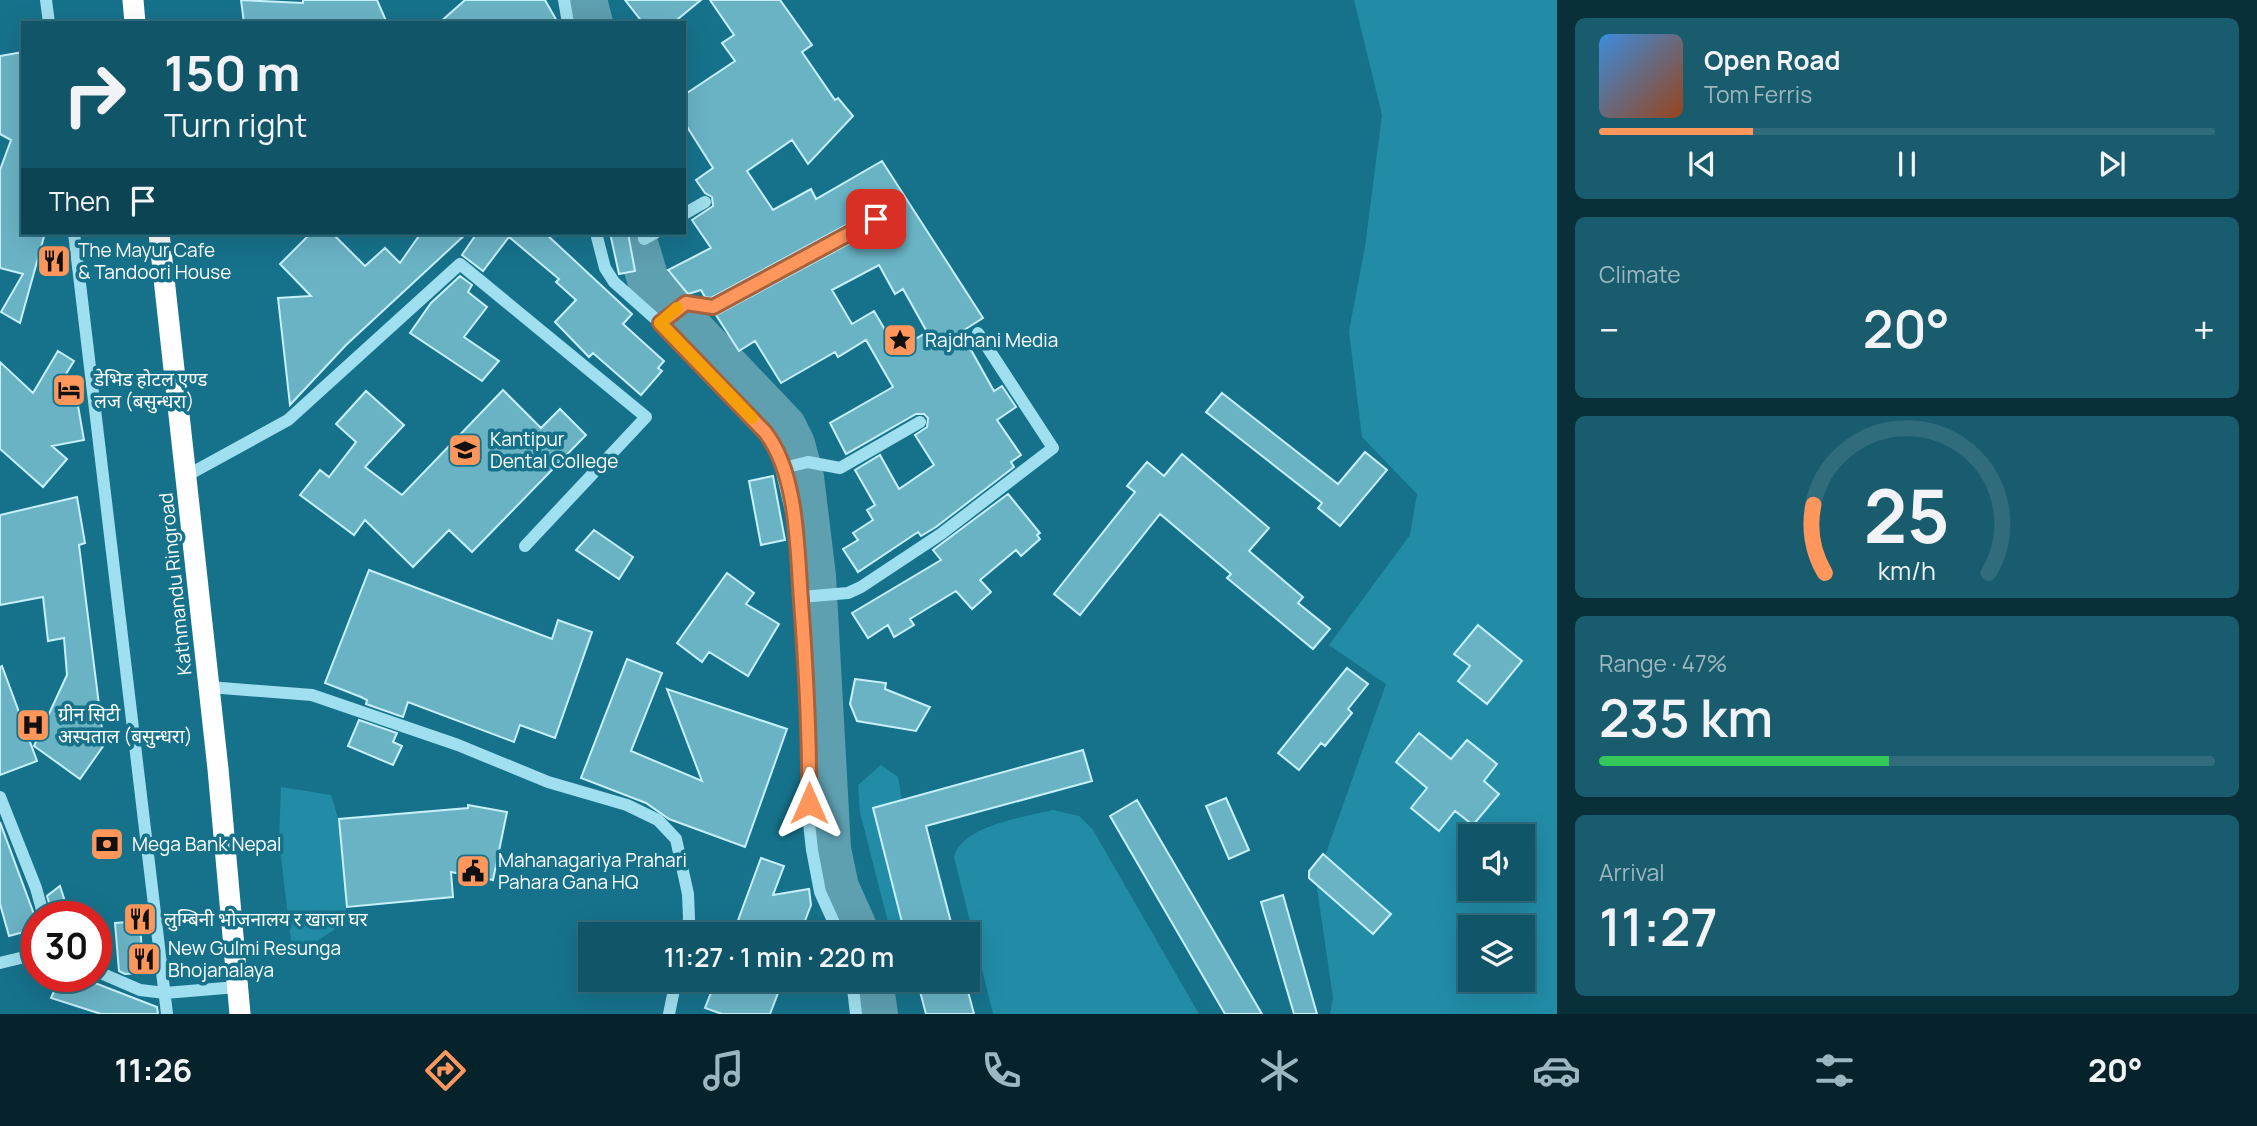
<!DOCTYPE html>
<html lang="en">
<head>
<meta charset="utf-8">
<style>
	body { margin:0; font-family:Manrope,"Noto Sans Devanagari",sans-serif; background:#195c6e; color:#f1f3f6; height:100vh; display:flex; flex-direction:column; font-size:26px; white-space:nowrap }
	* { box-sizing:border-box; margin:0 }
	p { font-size:23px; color:#9cb7c0 }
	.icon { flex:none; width:38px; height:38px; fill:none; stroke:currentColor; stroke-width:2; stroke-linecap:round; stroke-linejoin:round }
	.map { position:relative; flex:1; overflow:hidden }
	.drawer { display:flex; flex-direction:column; gap:18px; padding:18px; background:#092f39; width:700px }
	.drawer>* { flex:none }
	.guide { position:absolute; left:21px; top:21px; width:665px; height:214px; border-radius:0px; box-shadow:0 7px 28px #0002,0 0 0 2px #306c7c; background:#105668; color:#f1f3f6; overflow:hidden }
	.tools { position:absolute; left:1458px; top:824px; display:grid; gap:14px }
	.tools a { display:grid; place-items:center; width:77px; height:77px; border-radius:0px; background:#105668; box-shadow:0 7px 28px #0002,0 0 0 2px #306c7c; font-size:35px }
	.speed { position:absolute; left:21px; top:901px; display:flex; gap:14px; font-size:35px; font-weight:700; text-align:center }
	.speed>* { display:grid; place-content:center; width:91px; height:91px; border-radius:50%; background:#105668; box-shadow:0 7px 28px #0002,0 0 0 2px #306c7c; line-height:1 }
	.speed .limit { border:10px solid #d22; background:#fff; color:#111 }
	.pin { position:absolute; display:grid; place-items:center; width:60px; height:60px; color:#fff; margin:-30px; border-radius:14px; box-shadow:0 4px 10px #0006 }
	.me { position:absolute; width:77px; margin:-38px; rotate:0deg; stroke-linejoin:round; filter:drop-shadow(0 0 5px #0008) }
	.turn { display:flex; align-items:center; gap:24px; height:147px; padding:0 28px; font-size:32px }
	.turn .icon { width:91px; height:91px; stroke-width:2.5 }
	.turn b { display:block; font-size:49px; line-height:60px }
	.then { display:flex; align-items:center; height:66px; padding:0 28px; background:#0003; gap:14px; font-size:26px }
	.big { font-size:52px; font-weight:600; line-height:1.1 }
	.drawer .widget { flex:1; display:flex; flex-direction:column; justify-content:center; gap:10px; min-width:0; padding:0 24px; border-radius:10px; background:#195c6e }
	.drawer .dial { align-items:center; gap:0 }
	.dial svg { height:182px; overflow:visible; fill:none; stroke:#306c7c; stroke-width:7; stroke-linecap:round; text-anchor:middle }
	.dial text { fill:#f1f3f6; stroke:none }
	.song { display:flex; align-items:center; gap:21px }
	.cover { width:84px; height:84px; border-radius:10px; background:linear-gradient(135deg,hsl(210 70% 55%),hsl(20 70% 35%)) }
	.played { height:7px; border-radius:4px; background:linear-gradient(90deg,#ff975d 25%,#306c7c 25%) }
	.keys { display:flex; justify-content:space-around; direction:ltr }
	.heat { display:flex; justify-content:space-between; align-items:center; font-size:38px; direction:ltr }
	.charge { height:10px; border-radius:5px; background:linear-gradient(90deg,#34c759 47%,#306c7c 0) }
	.trip { position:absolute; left:578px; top:922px; width:402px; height:70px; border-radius:0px; background:#105668; box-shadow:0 7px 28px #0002,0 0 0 2px #306c7c; font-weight:600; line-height:70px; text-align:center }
	.tabs { display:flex; height:112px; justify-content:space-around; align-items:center; background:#06222a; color:#9cb7c0 }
	.tabs .icon { width:49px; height:49px }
	.tabs .on { color:#ff975d }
	.tabs b { font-size:32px; color:#f1f3f6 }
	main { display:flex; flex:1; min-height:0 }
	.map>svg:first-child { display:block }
</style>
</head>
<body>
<main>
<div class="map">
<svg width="1557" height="1014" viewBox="0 0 1557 1014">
	<rect width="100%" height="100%" fill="#16728b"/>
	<path fill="#228ca7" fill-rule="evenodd" d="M1354,0H1557V1014H1330L1333,998L1316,881L1386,684L1329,645L1410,535L1417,494L1362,437L1349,331L1365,247L1382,115ZM1470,836H1522V889H1470ZM1470,928H1522V980H1470Z
		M881,765L898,777L902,801L873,809L905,934H891L860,812L858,785Z
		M281,787L331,795C344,833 351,884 344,923L301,952L294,948L291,940L279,841Z
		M1053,810L1079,816L1093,830L1199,1014H993L954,857C961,826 1025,817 1053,810Z"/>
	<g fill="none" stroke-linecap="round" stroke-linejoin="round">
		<path stroke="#5e9fb0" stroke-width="42" d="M586,0L592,23
			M634,233L649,283L785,426L794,444L803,477L815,576L830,849L838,887L859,934
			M872,980L877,1014"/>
	</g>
	<path fill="#6ab3c5" stroke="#c6f0fb" stroke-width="2" fill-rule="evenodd" d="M241,0L303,3V0H377L387,23H244Z
		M465,0H545L558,23H439Z
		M625,0H701L673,23H643Z
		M710,0H780L812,45L802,52L835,100L838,98L853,116L808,164L792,140L747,171L773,210L811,189L816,199L882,161L983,318L961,332L994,391L1002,386L1016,407L997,420L1021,455L1011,462L1014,467L936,527L921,536L918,532L858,572L843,549L858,540L853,533L873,520L867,510L875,505L855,470L880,455L899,489L934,465L915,435L927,427L928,418L924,414H916L846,454L830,423L893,387L866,340L838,357L835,352L781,383L755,341L739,351L716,315L880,227L884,215L880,211H872L711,298L705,297L701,290L688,294L668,270L711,248L692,220L713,206L712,197L705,193L696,180L713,168L684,122V95L735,61L722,43L734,35ZM879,265L895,294L903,289L927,332L897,350L874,311L852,324L832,290Z
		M23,52V233H45L20,323L1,312L23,274L0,268V170L11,140L0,134V56Z
		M311,233H332L365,266L385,248L400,263L421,233H467L346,345L290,405L278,298L311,296L280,264Z
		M477,233H545L632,314L623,324L664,361L658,368L662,371L641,395L593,353L589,357L555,322L576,300L556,282L559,279L509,237L483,271L462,255Z
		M610,233H628L635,271L619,274Z
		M460,276L472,285L468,292L487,307L464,337L499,361L482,381L410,333L431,303Z
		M58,351L74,361L66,374L83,385L77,400L84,440L52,446L67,459L43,487L0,449V362L33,393Z
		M503,390L541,428L560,409L586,435L472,552L449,530L413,567L365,520L354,535L300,495L320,470L329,477L356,442L336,424L366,391L404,425L365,467L402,495Z
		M1222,393L1338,484L1365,452L1387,470L1340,526L1318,508L1322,503L1206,412Z
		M1182,454L1269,528L1249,551L1303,597L1298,603L1330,629L1313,649L1227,578L1231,574L1160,514L1080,615L1054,594L1135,492L1127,486L1147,462L1164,476Z
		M773,476L785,540L761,545L749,481Z
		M1008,494L1040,533L1037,535L1040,539L1021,556L1016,550L980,580L991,592L972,609L956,591L910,619L914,625L894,637L888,625L868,638L852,613L941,560L933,550Z
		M77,497L85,543L79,545L104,745L80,779L34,746L67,675L64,638L48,641L43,597L0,605V515Z
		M594,530L633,557L619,579L576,550Z
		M369,570L552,639L558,620L592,632L555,738L520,725L514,742L408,702L403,717L366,704L367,700L361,697L325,683Z
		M727,573L754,593L746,604L779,624L748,676L709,652L702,662L677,643Z
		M1478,625L1522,661L1487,704L1458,681L1470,666L1454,654Z
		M627,659L662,673L631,751L702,781L667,689L787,729L745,847L669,819L646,803L581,778Z
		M2,666L37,761L0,775V667Z
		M1347,668L1368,684L1348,709L1352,713L1325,746L1321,743L1299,770L1278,753Z
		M855,679L886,683L885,689L930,707L916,731L857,721L850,704Z
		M359,720L397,733L393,742L402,746L393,765L348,746Z
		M1419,733L1451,759L1467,740L1497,764L1484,781L1499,794L1473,825L1455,811L1439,831L1411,808L1427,788L1396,762Z
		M1083,750L1092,781L926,826L954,934H905L873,808Z
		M1226,798L1249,850L1229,859L1206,806Z
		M1137,800L1262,1014H1225L1110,816Z
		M468,805L507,812L493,880L451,872L453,897L347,907L339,819L468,808Z
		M0,822L35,917H32L35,929L9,936L0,904Z
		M1323,854L1391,914L1373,934L1309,878V871Z
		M761,858L784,866L773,895L809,889L811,905L800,934H733Z
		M60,886L70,917H53L47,896Z
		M1283,895L1317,1014H1294L1261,902Z
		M140,921L143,973L125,974L119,971L115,923Z
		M61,976H77L157,1007L158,1014H101L51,998Z
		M716,980H783L770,1014H722L705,1008Z
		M917,980H965L974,1014H926Z"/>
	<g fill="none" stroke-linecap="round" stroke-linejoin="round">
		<path stroke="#a0dfef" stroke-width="12" d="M46,0L49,23
			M564,0L568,23
			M684,214L705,202
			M74,233L167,1014
			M596,233L605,268L614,282L660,323L776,446L798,542L809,693V823L812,850L820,892L839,934
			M644,239L655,233
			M660,323L686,303L713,307L876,219
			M783,468L808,462L840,468L920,422
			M186,476L288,420L460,264L646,417L525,546
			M801,597L848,593L861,587L941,534L1053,448L978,333
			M209,687L312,695L458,745L548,782L627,805L658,820L676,839L688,894L689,919L686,934
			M0,797L36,888L44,917
			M0,963L37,954
			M96,971L140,990L165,993L237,987
			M852,980L856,1014
			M669,1014L676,980"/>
		<path stroke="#fff" stroke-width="21" d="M133,0L135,23
			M159,233L218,769L240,1014"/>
	</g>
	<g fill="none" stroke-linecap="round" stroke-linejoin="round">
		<g stroke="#a6623c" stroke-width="18">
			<path id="route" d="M809,803C810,735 806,669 801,601C797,549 798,474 765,432L660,323L686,303L713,307L876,219"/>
		</g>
		<use href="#route" stroke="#ff975d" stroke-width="12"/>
		<path stroke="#f59e0b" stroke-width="12" d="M677,308L660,323L752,418"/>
	</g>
	<defs>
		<g id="restaurant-square" transform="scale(1.75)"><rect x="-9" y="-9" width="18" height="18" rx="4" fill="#ff975d" stroke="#16728b"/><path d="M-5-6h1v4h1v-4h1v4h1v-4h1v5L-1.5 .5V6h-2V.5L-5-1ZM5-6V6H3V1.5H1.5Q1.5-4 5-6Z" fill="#111"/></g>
		<g id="sight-square" transform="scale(1.75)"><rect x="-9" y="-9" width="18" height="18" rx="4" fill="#ff975d" stroke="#16728b"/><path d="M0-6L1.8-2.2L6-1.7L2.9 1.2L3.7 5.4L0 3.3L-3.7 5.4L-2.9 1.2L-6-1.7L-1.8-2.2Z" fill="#111"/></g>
		<g id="hotel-square" transform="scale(1.75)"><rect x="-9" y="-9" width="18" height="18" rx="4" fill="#ff975d" stroke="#16728b"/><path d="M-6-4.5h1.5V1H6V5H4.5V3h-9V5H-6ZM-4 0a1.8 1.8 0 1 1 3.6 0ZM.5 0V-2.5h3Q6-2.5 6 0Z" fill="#111"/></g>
		<g id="university-square" transform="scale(1.75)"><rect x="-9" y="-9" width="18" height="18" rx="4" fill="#ff975d" stroke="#16728b"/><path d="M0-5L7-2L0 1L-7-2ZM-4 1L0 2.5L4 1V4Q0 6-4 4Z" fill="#111"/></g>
		<g id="hospital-square" transform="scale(1.75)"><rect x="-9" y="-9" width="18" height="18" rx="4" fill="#ff975d" stroke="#16728b"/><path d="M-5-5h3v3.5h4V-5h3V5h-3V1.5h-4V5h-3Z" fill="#111"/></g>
		<g id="bank-square" transform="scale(1.75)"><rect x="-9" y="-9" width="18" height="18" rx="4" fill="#ff975d" stroke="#16728b"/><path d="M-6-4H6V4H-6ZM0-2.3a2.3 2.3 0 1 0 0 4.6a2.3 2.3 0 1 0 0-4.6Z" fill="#111"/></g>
		<g id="civic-square" transform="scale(1.75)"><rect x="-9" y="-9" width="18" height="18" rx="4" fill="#ff975d" stroke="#16728b"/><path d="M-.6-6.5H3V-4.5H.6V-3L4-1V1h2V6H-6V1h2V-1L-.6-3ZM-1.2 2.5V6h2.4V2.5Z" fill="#111"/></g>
	</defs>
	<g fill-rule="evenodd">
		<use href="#restaurant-square" x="54" y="261"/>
		<use href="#sight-square" x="900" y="340"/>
		<use href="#hotel-square" x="69" y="390"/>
		<use href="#university-square" x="465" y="450"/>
		<use href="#hospital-square" x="33" y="725"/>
		<use href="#bank-square" x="107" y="844"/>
		<use href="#civic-square" x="473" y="871"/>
		<use href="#restaurant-square" x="140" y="919"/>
		<use href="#restaurant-square" x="144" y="959"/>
	</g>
	<g text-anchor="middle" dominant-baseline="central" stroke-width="7" stroke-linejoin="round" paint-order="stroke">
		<g font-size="19" fill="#fff" stroke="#16728b" text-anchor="start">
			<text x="78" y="250">The Mayur Cafe<tspan x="78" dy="22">&amp; Tandoori House</tspan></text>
			<text x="925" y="340">Rajdhani Media</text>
			<text x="94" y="379">डेभिड होटल एण्ड<tspan x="94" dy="22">लज (बसुन्धरा)</tspan></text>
			<text x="490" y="439">Kantipur<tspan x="490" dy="22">Dental College</tspan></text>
			<text x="58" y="714">ग्रीन सिटी<tspan x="58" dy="22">अस्पताल (बसुन्धरा)</tspan></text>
			<text x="132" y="844">Mega Bank Nepal</text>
			<text x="498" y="860">Mahanagariya Prahari<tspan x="498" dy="22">Pahara Gana HQ</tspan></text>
			<text x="164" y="919">लुम्बिनी भोजनालय र खाजा घर</text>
			<text x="168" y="948">New Gulmi Resunga<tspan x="168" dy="22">Bhojanalaya</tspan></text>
		</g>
		<g font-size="19" fill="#fff" stroke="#16728b">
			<text transform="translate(175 584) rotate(-96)">Kathmandu Ringroad</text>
		</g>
	</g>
</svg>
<div class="tools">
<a><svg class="icon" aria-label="sound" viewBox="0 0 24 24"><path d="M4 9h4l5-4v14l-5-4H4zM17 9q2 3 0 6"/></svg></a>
<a><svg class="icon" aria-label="layers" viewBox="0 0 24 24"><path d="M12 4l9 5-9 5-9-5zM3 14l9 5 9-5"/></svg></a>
</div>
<div class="speed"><div class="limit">30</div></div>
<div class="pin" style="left:876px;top:219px;background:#d93025"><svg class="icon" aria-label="arrive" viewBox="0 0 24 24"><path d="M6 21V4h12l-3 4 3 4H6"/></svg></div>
<svg class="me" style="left:809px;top:803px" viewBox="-20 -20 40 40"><path d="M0-17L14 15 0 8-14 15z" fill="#ff975d" stroke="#fff" stroke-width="4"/></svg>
<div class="trip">11:27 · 1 min · 220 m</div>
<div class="guide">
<div class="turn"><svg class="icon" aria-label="right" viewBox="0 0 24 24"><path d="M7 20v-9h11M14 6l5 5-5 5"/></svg><div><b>150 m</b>Turn right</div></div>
<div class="then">Then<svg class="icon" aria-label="arrive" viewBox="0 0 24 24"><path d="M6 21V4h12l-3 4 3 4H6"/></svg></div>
</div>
</div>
<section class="drawer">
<div class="widget">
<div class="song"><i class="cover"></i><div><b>Open Road</b><p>Tom Ferris</p></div></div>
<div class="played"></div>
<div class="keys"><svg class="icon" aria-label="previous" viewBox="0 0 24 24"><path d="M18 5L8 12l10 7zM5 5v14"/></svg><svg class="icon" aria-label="pause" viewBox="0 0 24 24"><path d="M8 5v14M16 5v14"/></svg><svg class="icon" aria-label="next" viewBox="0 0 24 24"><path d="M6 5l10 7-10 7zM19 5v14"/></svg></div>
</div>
<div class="widget"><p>Climate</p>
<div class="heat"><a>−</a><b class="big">20°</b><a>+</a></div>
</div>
<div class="widget dial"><svg viewBox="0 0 100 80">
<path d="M14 69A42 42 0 1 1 86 69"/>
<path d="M14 69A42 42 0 0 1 9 39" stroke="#ff975d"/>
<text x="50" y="56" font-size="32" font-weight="700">25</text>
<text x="50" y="72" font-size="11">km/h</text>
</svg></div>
<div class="widget"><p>Range · 47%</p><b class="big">235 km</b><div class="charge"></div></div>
<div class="widget"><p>Arrival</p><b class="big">11:27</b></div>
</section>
</main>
<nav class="tabs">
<b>11:26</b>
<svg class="icon on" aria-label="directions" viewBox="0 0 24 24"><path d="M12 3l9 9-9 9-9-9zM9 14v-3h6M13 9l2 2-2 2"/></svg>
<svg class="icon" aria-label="music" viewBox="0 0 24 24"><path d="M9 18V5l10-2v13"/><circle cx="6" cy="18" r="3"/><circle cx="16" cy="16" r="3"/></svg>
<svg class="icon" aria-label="phone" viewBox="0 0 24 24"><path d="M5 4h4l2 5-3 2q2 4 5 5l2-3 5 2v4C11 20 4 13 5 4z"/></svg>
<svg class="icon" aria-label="climate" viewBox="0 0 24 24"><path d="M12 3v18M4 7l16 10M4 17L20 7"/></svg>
<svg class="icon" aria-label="car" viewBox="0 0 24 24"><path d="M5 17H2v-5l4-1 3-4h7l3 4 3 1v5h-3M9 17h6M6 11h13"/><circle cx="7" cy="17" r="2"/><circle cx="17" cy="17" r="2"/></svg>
<svg class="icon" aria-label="filters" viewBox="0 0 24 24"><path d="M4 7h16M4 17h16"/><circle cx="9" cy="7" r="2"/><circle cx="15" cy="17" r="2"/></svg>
<b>20°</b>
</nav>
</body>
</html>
